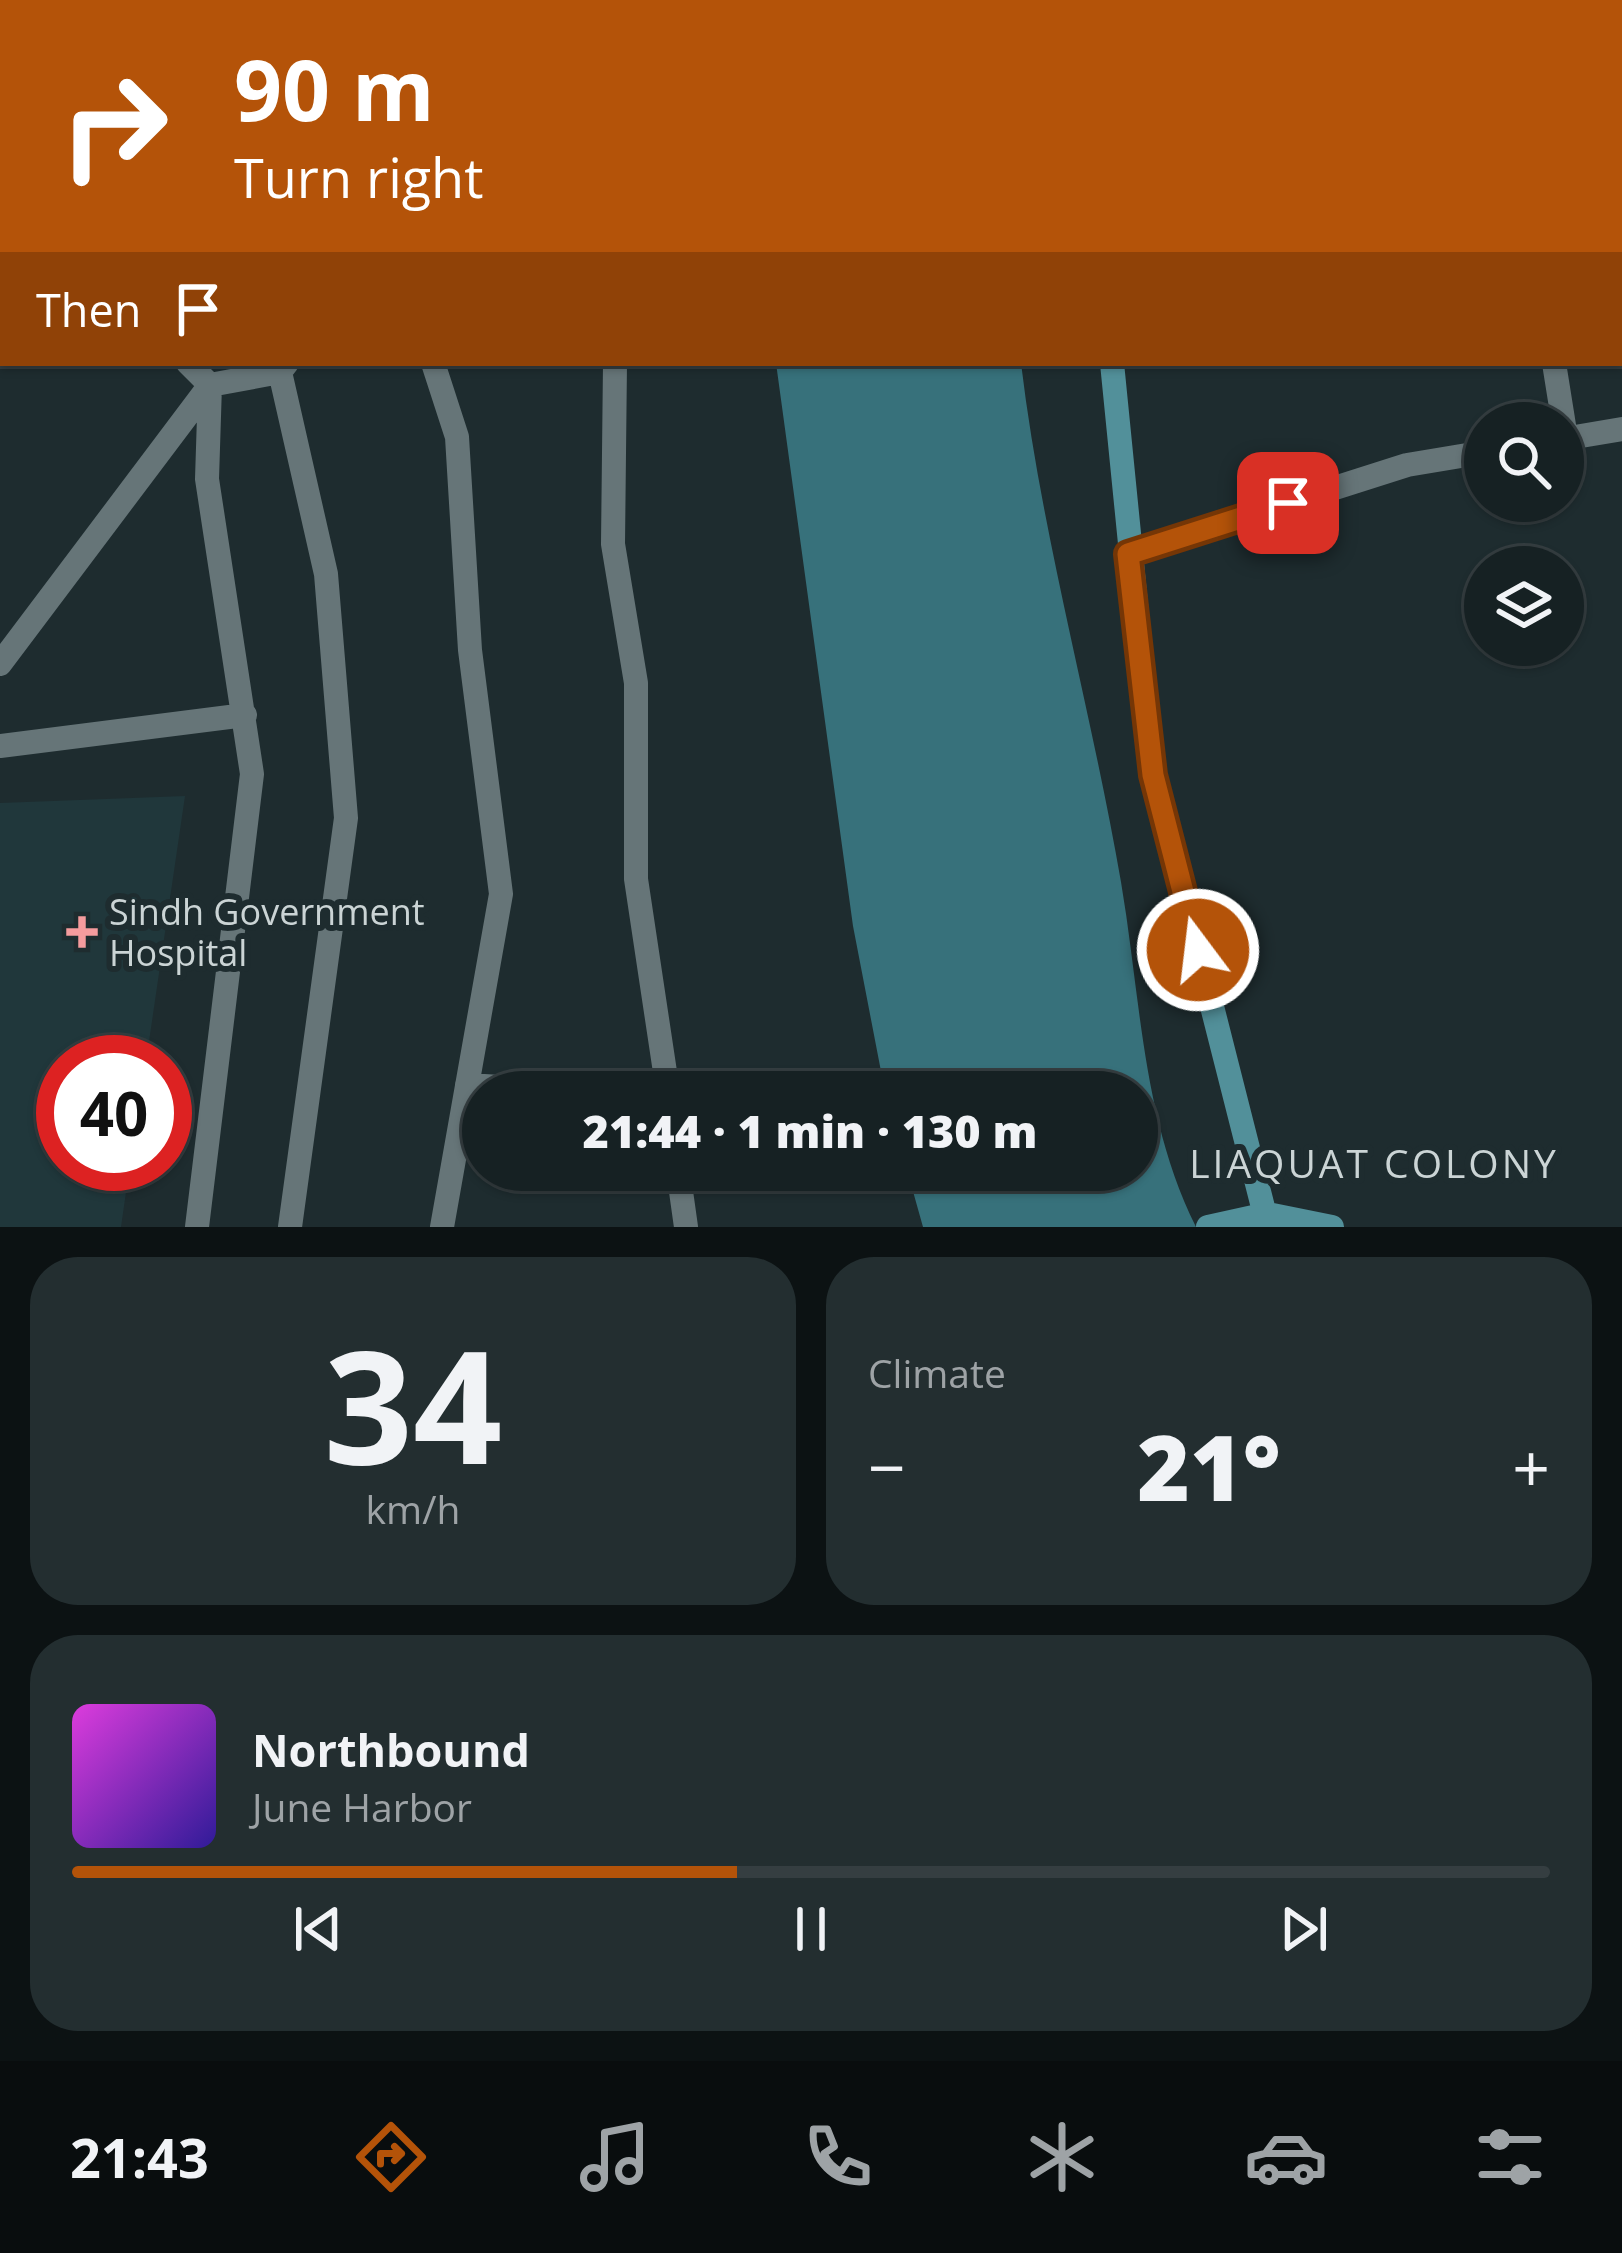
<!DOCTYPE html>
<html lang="en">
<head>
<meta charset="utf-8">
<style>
	body { margin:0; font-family:"Open Sans",sans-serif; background:#232e30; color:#f1f3f6; height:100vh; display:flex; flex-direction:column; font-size:45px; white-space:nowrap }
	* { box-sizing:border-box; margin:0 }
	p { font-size:39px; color:#9ea3a6 }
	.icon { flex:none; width:66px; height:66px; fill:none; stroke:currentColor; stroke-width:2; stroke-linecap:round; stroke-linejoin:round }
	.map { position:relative; height:1227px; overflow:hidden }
	.panel { display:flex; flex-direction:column; gap:30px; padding:30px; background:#0c1213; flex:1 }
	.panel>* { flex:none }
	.hud { position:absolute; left:0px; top:0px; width:1623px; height:366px; box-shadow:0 3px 9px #0004,0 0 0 3px #353e41; background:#b45309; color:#fff; overflow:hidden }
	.buttons { position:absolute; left:1464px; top:402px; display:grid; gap:24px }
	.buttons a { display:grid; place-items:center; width:120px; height:120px; border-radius:50%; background:#162123; box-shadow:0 3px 9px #0004,0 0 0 3px #353e41; font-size:60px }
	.speed { position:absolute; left:36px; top:1035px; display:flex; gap:24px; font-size:60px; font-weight:700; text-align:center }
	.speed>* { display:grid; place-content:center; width:156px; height:156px; border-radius:50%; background:#162123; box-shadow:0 3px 9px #0004,0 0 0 3px #353e41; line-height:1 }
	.speed .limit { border:18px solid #d22; background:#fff; color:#111 }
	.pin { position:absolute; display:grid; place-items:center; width:102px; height:102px; color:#fff; margin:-51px; border-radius:24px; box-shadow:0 6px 18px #0006 }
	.me { position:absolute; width:132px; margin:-66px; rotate:345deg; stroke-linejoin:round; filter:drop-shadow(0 0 9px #0008) }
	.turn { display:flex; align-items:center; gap:42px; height:252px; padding:0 36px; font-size:54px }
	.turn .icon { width:156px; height:156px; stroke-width:2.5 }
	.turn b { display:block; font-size:84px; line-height:102px }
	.then { display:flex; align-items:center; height:114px; padding:0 36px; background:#0003; gap:24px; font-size:45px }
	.big { font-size:90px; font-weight:800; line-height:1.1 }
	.panel .card { flex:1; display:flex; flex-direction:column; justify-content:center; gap:18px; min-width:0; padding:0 42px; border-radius:48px; background:#232e30 }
	.panel .dial { align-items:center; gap:0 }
	.dial b { font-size:156px; line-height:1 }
	.song { display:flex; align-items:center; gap:36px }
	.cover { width:144px; height:144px; border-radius:18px; background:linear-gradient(135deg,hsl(300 70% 55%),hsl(250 70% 35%)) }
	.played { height:12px; border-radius:6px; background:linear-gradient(90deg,#b45309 45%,#353e41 45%) }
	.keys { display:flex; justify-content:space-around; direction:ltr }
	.heat { display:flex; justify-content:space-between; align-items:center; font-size:66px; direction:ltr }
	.panel .tiles { flex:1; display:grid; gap:30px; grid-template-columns:1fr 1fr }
	.card:last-child { grid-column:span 2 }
	.trip { position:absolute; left:462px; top:1071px; width:696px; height:120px; border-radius:60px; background:#162123; box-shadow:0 3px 9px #0004,0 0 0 3px #353e41; font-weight:800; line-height:120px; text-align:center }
	.tabs { display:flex; height:192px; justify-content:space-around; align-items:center; background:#090d0e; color:#9ea3a6 }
	.tabs .icon { width:84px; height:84px }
	.tabs .selected { color:#b45309 }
	.tabs b { font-size:54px; color:#f1f3f6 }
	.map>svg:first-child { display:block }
</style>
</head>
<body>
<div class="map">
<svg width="1622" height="1227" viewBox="0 0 1622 1227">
	<rect width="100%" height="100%" fill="#1e2c2f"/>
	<path fill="#20373b" d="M185,796L146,1062H63V1164H130L121,1227H0V803Z"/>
	<path fill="#37717b" d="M776,363H1021C1042,538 1091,708 1121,882C1141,1000 1142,1118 1196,1227H923L907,1170H1137V1092H885L853,926Z"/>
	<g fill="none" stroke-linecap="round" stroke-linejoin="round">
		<path stroke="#667578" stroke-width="24" d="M27,0L31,3
			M245,0L247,3
			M53,3L56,0
			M316,3L319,0
			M565,3L567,0
			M619,3V0
			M0,50L3,47
			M1620,119L1622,118
			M0,176L3,179
			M1620,285H1622
			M188,363L210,385L207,479L252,774L197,1227
			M287,363L280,372L326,574L346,818L290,1227
			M433,363L457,437L470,650L501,894L442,1227
			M615,363L613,544L636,683V879L668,1092
			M1554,363L1566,438
			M1563,439L1622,429
			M1128,554L1407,465L1485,452
			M0,664L210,385L280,372
			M0,746L245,715
			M467,1085L585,1092
			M678,1170L686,1227"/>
		<path stroke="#52909a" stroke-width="24" d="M1109,3V0
			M1112,363L1153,774L1268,1227
			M1208,1227L1267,1214L1332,1227"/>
	</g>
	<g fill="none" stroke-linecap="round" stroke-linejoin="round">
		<g stroke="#753606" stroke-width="30">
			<path id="route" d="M1198,950L1153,775L1128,554L1288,503"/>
		</g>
		<use href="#route" stroke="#b45309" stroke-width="21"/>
	</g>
	<path fill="#f59b9d" stroke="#1e2c2f" stroke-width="4.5" d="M76 914h12v12h12v12h-12v12h-12v-12h-12v-12h12z"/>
	<g text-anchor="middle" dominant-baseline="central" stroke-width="12" stroke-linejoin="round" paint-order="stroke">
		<g font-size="36" fill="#cbd4d5" stroke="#1e2c2f" text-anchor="start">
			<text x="109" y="911">Sindh Government<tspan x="109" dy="41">Hospital</tspan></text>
		</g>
		<g font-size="39" letter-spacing="3" fill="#cbd4d5" stroke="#1e2c2f">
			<text x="1374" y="1162">LIAQUAT COLONY</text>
		</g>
	</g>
</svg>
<div class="buttons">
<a><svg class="icon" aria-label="search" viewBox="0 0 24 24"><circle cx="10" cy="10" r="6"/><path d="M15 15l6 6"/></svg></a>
<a><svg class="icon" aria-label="layers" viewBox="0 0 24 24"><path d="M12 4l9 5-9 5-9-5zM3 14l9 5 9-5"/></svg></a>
</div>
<div class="speed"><div class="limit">40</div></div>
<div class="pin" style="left:1288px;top:503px;background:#d93025"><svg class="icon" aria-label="arrive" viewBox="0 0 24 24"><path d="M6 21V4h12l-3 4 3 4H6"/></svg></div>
<svg class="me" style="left:1198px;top:950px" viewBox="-20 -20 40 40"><circle r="17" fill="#b45309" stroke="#fff" stroke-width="3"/><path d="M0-11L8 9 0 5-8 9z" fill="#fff"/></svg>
<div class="trip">21:44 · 1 min · 130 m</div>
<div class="hud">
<div class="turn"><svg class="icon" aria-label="right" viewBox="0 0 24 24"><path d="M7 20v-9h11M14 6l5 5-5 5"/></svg><div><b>90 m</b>Turn right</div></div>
<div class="then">Then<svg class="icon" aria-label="arrive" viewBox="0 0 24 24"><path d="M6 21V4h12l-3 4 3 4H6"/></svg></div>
</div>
</div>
<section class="panel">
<div class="tiles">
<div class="card dial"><b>34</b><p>km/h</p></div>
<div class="card"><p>Climate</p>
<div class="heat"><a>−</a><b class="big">21°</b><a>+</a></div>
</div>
<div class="card">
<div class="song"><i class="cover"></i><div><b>Northbound</b><p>June Harbor</p></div></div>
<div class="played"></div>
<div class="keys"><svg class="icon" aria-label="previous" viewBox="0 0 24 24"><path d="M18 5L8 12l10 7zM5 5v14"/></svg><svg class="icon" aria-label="pause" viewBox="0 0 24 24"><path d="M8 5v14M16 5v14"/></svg><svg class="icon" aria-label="next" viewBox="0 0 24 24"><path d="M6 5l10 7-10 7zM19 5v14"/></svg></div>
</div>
</div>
</section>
<nav class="tabs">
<b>21:43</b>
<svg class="icon selected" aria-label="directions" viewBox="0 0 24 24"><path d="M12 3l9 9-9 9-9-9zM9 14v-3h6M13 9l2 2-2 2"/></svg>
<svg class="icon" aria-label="music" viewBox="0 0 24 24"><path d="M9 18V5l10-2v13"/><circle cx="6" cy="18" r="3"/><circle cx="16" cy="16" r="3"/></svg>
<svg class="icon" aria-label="phone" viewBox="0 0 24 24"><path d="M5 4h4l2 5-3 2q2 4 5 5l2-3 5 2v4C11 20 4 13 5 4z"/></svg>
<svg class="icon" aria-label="climate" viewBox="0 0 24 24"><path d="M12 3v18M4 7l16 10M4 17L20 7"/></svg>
<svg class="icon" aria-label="car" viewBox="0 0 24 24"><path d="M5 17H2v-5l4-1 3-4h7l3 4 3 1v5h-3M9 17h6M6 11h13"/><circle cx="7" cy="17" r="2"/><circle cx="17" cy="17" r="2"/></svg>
<svg class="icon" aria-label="filters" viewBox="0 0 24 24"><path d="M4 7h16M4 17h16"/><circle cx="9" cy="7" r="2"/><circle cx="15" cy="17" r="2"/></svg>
</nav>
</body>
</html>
